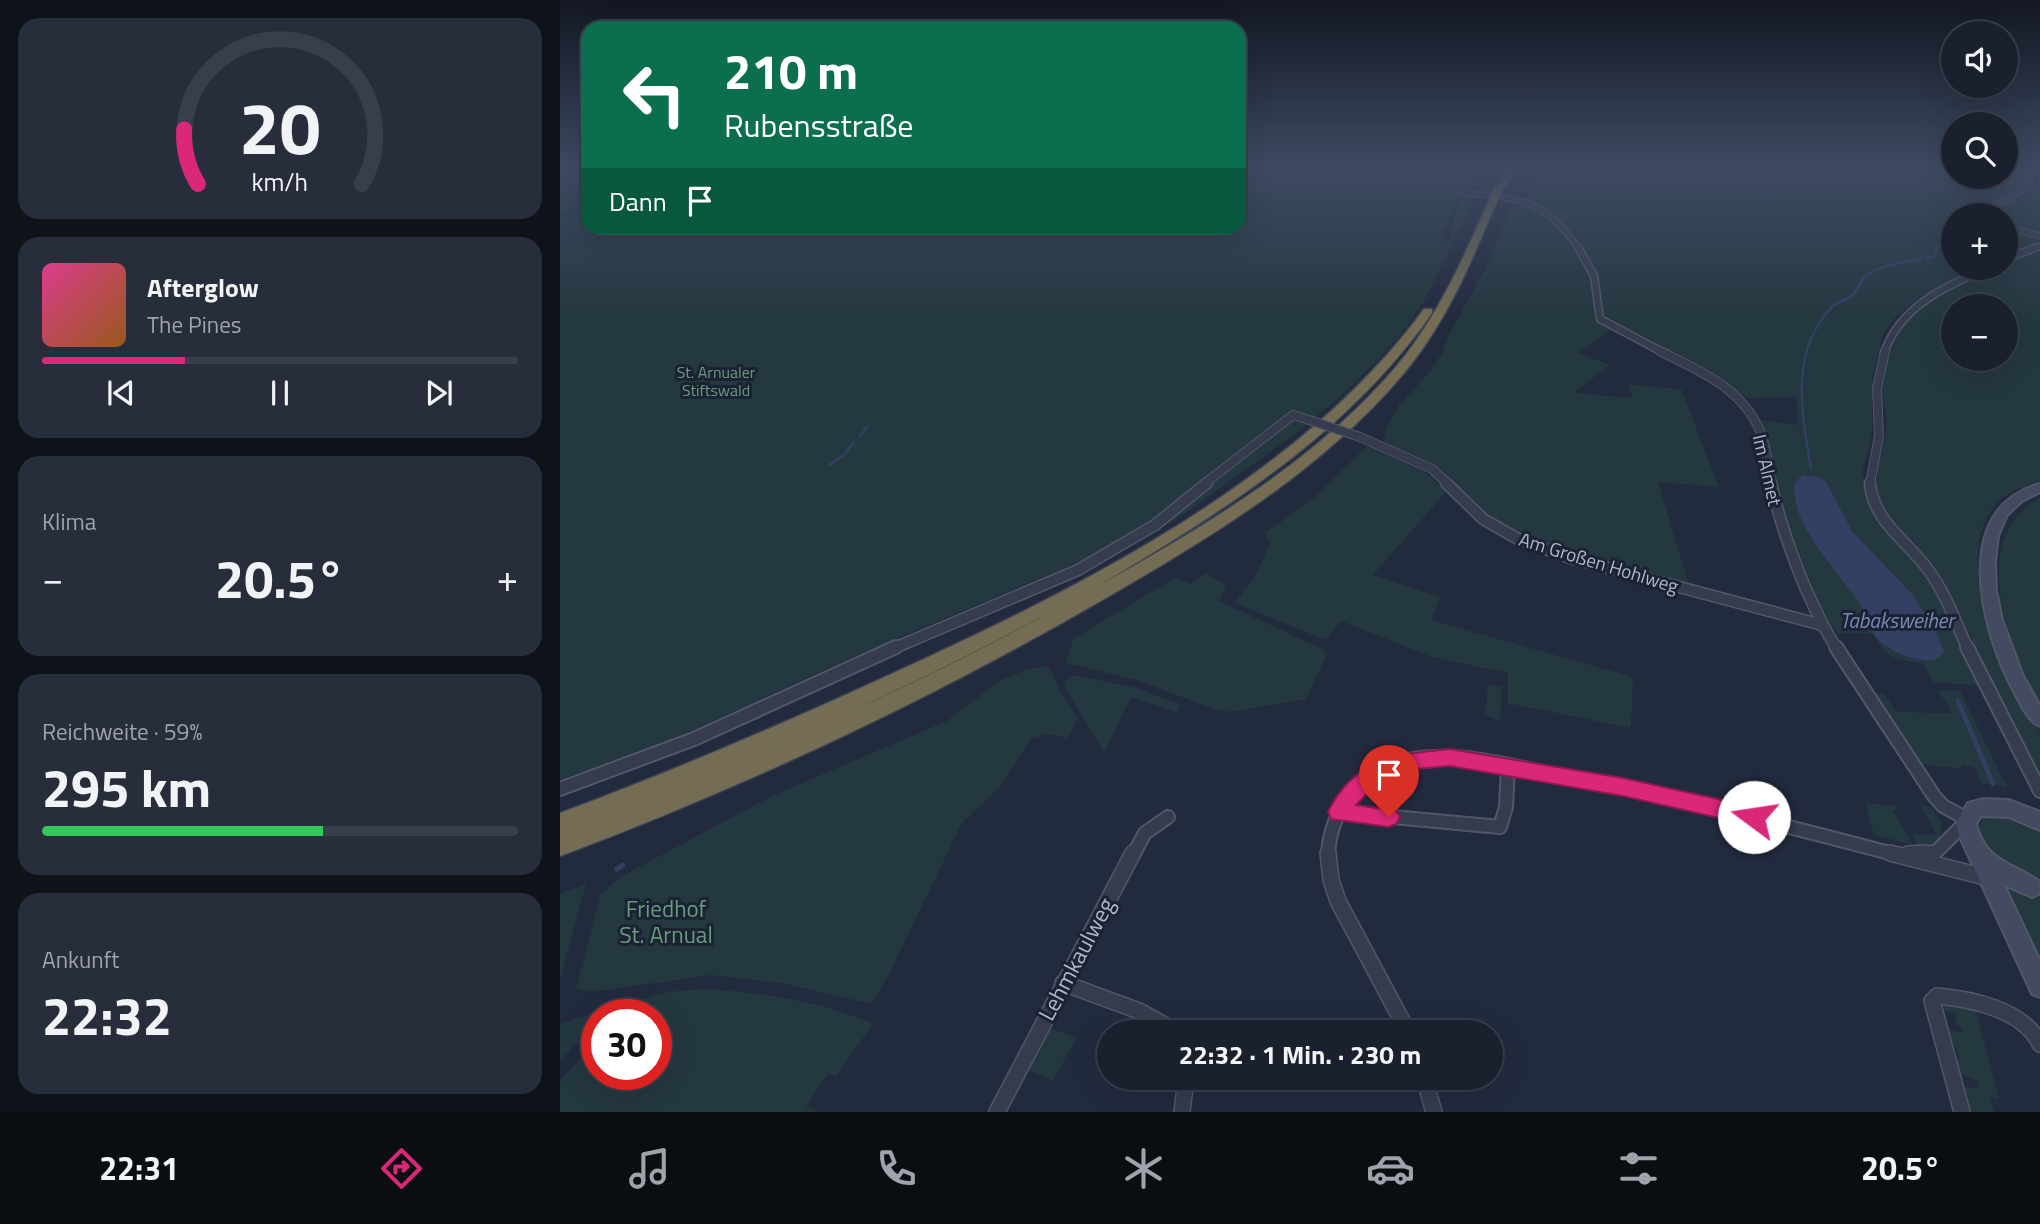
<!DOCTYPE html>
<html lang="de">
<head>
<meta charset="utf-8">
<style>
	body { margin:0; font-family:"Titillium Web",sans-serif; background:#272d3a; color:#f1f3f6; height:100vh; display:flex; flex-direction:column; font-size:26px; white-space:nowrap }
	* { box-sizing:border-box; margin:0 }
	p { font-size:23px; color:#9fa3aa }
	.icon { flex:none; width:38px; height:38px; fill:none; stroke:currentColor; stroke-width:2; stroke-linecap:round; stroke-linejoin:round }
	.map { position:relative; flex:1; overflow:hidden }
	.side { display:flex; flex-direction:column; gap:18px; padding:18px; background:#0e1219; width:560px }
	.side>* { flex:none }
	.banner { position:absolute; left:21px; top:21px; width:665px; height:214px; border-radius:21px; box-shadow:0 7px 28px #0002,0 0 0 2px #383e4a; background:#0b6e4f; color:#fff; overflow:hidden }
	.controls { position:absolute; left:1381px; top:21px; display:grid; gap:14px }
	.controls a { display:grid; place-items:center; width:77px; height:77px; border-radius:50%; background:#1a202e; box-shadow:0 7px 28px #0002,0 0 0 2px #383e4a; font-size:35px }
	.speed { position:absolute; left:21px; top:999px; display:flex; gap:14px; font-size:35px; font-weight:700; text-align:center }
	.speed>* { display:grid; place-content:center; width:91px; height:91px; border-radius:50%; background:#1a202e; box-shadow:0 7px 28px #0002,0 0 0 2px #383e4a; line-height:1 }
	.speed .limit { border:10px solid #d22; background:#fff; color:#111 }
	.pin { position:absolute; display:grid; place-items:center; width:60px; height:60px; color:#fff; margin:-72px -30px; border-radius:50% 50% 50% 0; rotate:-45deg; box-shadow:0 0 7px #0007 }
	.pin .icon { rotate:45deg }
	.me { position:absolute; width:77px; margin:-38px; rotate:284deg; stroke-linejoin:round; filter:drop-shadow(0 0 5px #0008) }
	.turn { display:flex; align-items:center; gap:24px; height:147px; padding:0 28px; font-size:32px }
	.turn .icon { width:91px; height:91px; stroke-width:2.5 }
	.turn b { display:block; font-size:49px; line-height:60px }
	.then { display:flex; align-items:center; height:66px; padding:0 28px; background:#0003; gap:14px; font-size:26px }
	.big { font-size:52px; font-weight:700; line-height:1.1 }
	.side .tile { flex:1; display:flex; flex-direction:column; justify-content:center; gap:10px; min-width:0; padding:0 24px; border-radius:21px; background:#272d3a }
	.side .dial { align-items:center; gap:0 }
	.dial svg { height:182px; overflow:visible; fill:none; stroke:#383e4a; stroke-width:7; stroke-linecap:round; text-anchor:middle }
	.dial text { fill:#f1f3f6; stroke:none }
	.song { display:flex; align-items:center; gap:21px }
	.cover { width:84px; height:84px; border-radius:10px; background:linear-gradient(135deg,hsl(330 70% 55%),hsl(30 70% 35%)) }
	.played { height:7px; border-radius:4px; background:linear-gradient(90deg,#db2777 30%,#383e4a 30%) }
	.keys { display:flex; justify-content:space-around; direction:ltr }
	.heat { display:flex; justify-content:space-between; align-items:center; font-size:38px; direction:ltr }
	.charge { height:10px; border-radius:5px; background:linear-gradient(90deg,#34c759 59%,#383e4a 0) }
	.trip { position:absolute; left:537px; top:1020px; width:406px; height:70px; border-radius:35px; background:#1a202e; box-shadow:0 7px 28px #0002,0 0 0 2px #383e4a; font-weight:700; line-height:70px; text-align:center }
	.tabs { display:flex; height:112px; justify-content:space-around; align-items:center; background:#0a0d12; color:#9fa3aa }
	.tabs .icon { width:49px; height:49px }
	.tabs .current { color:#db2777 }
	.tabs b { font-size:32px; color:#f1f3f6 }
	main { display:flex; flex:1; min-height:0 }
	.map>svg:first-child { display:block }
</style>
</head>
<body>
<main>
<section class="side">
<div class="tile dial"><svg viewBox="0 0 100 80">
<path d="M14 69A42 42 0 1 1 86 69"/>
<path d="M14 69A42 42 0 0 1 8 45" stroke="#db2777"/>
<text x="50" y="56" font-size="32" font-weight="700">20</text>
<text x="50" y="72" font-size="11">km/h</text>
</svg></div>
<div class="tile">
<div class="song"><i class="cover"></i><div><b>Afterglow</b><p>The Pines</p></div></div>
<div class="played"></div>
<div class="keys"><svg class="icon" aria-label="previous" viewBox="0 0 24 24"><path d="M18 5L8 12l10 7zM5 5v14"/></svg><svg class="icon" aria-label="pause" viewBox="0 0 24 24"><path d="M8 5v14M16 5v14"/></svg><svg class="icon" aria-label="next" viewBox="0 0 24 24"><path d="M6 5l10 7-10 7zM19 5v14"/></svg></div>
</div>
<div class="tile"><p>Klima</p>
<div class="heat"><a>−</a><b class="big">20.5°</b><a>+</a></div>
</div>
<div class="tile"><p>Reichweite · 59%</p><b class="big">295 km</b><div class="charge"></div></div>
<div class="tile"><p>Ankunft</p><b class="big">22:32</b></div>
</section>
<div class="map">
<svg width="1480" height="1112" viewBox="0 0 1480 1112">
	<rect width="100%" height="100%" fill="#222a3e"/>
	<path fill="#24383f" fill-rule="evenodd" d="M0,165H28V228H679V165H921L901,188L880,240L889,244L893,219L903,198L916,197L864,301L846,328L821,357L778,399L735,434L612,523L279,663L107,742L0,780V215L24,212L0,213Z
		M980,165H1214L1202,198L1205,193H1212L1216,184L1211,183L1220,165H1393V177H1446V165H1470L1460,192L1422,209L1406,206L1401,215H1393V268H1419L1357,299L1335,318L1323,334L1312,378V435L1302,473L1315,514L1374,587L1421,686L1374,682L1362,663C1334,660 1327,658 1313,634L1277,633L1262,610L1223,513L1201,420L1238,425L1236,397L1187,398L1145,370L1055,326L1018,353L1050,365L1013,393L1072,398L1069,385L1121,389L1159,487L1098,482L1130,589L1010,558L933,527L876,473L822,446L826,429L839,405L867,375L883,352L887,338L923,273L952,206L979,207L967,197Z
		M1480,174V235L1446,225V215L1424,214C1449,194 1465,212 1480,174Z
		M1446,227L1480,238V242L1446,257Z
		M1480,248V481C1467,486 1452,490 1441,499C1392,542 1431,654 1457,702C1462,711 1477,723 1480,732C1480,739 1480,765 1480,775L1381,578L1326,515C1309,481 1320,465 1326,432C1328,420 1324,406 1323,394C1321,344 1348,310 1391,289C1408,280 1426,268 1446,268V262ZM1393,306H1446V359H1393Z
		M807,446L863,471L887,491L813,575L880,597L871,620L1073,677L1071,728L948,703V673L872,657L781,621L766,640L674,603L695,577L710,543L705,533L754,498Z
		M1480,498V705C1449,648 1405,539 1480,498Z
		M645,573L666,585L659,601L764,650L765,658L746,699L671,712L654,709L577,680L506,663L513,639L616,577L630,584Z
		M484,666L490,668L500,691L518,719L507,738L489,734L471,738L440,787L402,823L329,974L311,1004L222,983L151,975L32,992L16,989L40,895L62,876L212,796L387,721L439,681L463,671Z
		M514,675L573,687L621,705L617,712L571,697L544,753L505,688L504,682Z
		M928,685L942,687L940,718L937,720L925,714Z
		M1378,690L1400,691L1447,787L1421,783L1414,767L1401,765L1402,769L1361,764L1312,693L1325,694L1336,712L1392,713Z
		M1306,803L1336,806L1338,810H1333L1353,845L1314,835Z
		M1360,806L1371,807L1381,823V835L1374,843L1358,846L1352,834L1377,835Z
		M1428,816L1452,817L1480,831V878H1474C1462,872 1444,866 1433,857C1420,846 1411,826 1428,816Z
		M26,884L0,979V894Z
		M1445,888L1480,896V967Z
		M150,989C205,994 262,1001 313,1024L276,1076L268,1073L246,1106L258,1112H0V1081L37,1041V1074H96V1015H61C85,990 117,991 150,989Z
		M1383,1001L1415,1008L1439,1099L1430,1097L1434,1112H1409L1400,1085L1419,1089L1417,1080L1397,1073L1393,1059L1399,1060L1396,1048L1389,1045L1385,1032L1389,1030L1403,1033L1401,1026L1397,1024L1394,1014L1380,1009Z
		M49,1009L43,1015H37V1022L0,1061V1024Z
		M491,1028L516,1038L493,1081L469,1070Z"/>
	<path fill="#334064" d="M1243,475L1259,477L1266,482L1292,531L1352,594L1374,627L1384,651C1379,660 1372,662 1362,660C1341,656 1319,647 1310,627C1305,617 1303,607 1296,598C1275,568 1228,521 1235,482Z"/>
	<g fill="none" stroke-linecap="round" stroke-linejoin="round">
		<path stroke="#334064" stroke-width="2" d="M1375,249L1393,236"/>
		<path stroke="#334064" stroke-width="2.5" d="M1368,258L1375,256L1376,247
			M300,436L308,426
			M269,465L284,455L294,442
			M1251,469C1242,414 1229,354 1270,309C1276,301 1286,301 1293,295C1298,290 1299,282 1305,277C1319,264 1343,263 1361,259"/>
		<path stroke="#334064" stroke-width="4.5" d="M1398,701L1433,784"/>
		<path stroke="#334064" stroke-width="5" d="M57,869L63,865"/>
		<g stroke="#515769" stroke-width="7">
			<path id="street-far5" d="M902,193C959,198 984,198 1019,249
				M1422,215L1423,211C1444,201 1475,193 1472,165
				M1446,226L1480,236
				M1473,249L1480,246"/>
		</g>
		<g stroke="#515769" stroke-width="9">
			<path id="street-far4" d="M1018,247L1034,276L1040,319L1104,353
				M1446,259L1477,247
				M1324,353C1340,306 1385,287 1427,268"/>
		</g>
		<g stroke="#515769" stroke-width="10">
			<path id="street-far3" d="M1100,351C1140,371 1182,388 1200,431C1207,447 1208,467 1212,484
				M800,437L872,469L888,484
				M644,484L733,415L737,416
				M1310,484L1319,436L1317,388L1325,351"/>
		</g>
		<g stroke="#515769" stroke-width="13">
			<path id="street-far2" d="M886,483L923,519L958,539L1010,558L1262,625
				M1211,483C1222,534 1249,605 1277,649
				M1310,483C1313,522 1348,541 1369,571C1386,594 1396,623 1408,649
				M332,649L518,570L595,525L647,483"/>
		</g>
		<g stroke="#515769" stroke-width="16">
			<path id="street-far1" d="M1276,647L1374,796L1383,806L1407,819
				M1407,647L1480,791
				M0,789L134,739L336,647
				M779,812L940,827L946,807L948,766
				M1348,854L1376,852L1405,823
				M573,855L585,833L608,817
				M768,855C770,816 794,777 832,764C888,746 949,766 1005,777C1117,798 1227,826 1337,855"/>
		</g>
		<g stroke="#515769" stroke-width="18">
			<path id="street" d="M768,853L771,880L778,901L848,1032
				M1330,853L1429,878
				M1348,854L1365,853
				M503,983L579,1011L617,1032
				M864,1078L874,1112
				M437,1112L573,853
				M622,1112L626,1078
				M1402,1112L1372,1001L1377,996C1412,999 1464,1010 1480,1044"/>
		</g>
		<g stroke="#515769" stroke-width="4">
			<path id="secondary" d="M1480,484V492L1462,501L1447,515L1438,536L1435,562L1436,590L1442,620L1463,676L1480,706V726C1467,721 1459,700 1452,688C1421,628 1390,508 1480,484Z
				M1424,799L1449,800L1480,812V830L1449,817L1421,816L1416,824C1425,862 1454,863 1480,882L1479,894L1472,897L1444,885L1480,961V997L1472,994L1399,835L1396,823L1408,803Z"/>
		</g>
		<g stroke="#3e4456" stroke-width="3">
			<path id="highway" d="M951,165H959L941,192H935Z
				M932,200L936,203C911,263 886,323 844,373C763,470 651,537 544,599C371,699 187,786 0,856V813C111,772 220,725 327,676C516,590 740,479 864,309H872V313C803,412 708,481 607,544C466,633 312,704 159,770C290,714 419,653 543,583C648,525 756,460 835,368C876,320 902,261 928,203Z"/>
		</g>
		<use href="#street-far5" stroke="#363c4e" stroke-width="5"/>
		<use href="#street-far4" stroke="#363c4e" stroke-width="6"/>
		<use href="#street-far3" stroke="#363c4e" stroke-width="8"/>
		<use href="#street-far2" stroke="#363c4e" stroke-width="10"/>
		<use href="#street-far1" stroke="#363c4e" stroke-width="12"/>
		<use href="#street" stroke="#363c4e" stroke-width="15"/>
		<use href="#secondary" fill="#444a61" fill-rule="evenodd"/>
		<use href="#highway" fill="#756d53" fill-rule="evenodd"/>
		<g stroke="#515769" stroke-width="10" stroke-linecap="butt">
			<path id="street-bridge" d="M737,416L800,437"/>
		</g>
		<g stroke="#3e4456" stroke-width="10" stroke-linecap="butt">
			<path id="highway-bridge" d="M932,203L938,190"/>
		</g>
		<use href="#street-bridge" stroke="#363c4e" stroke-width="8"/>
		<use href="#highway-bridge" stroke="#756d53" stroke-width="9"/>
	</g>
	<linearGradient id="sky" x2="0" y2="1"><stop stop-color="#131722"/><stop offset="0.52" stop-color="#3e4a63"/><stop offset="1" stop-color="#3e4a63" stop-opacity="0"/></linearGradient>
	<rect width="1480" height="320" fill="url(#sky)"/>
	<path fill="#db2777" stroke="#8e194d" stroke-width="2" d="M890,749L1063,778L1194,807L1202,810L1205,817L1202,824L1194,826L1063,796L890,766L845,770L822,778L796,805L836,811L840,817L836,824L829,827L771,819L768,812C793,759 837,754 890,749Z"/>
	<g text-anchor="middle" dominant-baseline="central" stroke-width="6" stroke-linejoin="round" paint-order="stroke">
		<g font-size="16" fill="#689c7c" stroke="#1b2233">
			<text x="156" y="372">St. Arnualer<tspan x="156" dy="18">Stiftswald</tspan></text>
		</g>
		<g font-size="19" fill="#b2b7c9" stroke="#1b2233">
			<text transform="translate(1208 470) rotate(77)">Im Almet</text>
			<text transform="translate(1039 562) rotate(17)">Am Großen Hohlweg</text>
		</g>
		<g font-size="21" font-style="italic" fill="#7888b2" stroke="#1b2233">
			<text x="1337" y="620">Tabaksweiher</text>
		</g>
		<g font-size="23" fill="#689c7c" stroke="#1b2233">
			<text x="106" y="908">Friedhof<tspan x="106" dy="26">St. Arnual</tspan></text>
		</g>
		<g font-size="23" fill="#b2b7c9" stroke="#1b2233">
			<text transform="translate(516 959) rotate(-62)">Lehmkaulweg</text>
		</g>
	</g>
</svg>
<div class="controls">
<a><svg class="icon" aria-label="sound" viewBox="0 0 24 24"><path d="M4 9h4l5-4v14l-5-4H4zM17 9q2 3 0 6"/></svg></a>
<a><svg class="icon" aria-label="search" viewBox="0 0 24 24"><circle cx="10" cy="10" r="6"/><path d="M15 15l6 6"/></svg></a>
<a>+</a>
<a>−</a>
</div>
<div class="speed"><div class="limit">30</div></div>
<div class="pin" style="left:829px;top:817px;background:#d93025"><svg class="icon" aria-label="arrive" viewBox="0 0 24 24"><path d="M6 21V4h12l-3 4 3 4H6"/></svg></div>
<svg class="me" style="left:1194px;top:817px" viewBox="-20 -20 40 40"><circle r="19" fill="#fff"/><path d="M0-13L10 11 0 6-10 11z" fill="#db2777"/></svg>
<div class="trip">22:32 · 1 Min. · 230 m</div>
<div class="banner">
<div class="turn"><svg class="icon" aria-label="left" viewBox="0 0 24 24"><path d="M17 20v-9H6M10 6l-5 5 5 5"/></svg><div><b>210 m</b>Rubensstraße</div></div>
<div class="then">Dann<svg class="icon" aria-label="arrive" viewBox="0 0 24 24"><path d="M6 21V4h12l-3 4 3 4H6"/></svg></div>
</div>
</div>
</main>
<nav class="tabs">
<b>22:31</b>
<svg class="icon current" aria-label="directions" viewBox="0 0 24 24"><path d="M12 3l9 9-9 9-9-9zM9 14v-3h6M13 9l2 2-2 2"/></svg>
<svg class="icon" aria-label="music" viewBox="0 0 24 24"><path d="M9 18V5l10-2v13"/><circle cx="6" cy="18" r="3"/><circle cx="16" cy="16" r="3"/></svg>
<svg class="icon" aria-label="phone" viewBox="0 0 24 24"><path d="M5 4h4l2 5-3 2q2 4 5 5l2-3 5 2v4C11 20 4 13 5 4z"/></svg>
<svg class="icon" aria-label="climate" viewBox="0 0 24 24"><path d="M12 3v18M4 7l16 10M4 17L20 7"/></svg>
<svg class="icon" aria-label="car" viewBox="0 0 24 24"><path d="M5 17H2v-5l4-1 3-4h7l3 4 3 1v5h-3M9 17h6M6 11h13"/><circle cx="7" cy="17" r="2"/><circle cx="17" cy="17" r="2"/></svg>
<svg class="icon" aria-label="filters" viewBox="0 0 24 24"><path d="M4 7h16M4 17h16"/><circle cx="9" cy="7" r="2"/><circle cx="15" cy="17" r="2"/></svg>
<b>20.5°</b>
</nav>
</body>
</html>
